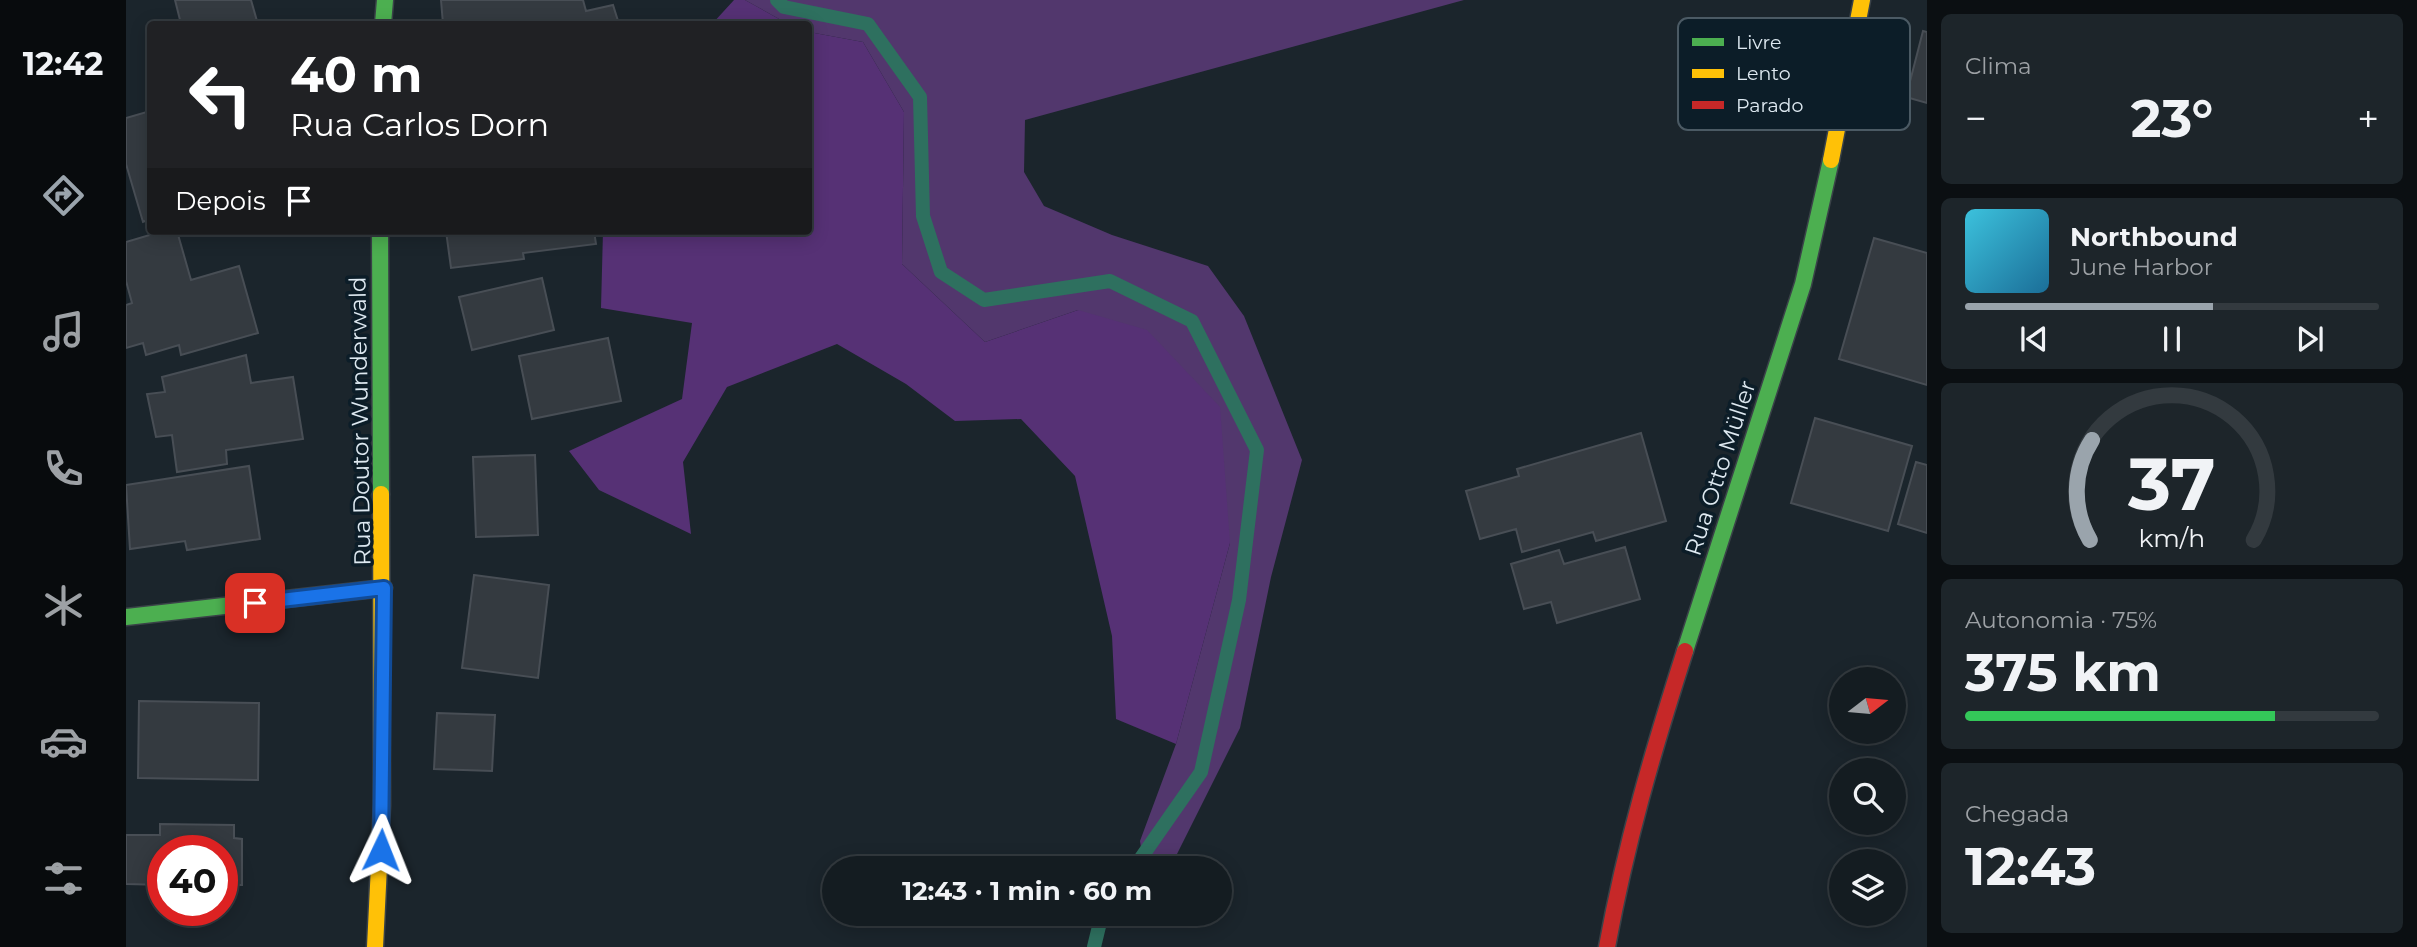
<!DOCTYPE html>
<html lang="pt">
<head>
<meta charset="utf-8">
<style>
	body { margin:0; font-family:Montserrat,sans-serif; background:#1d252a; color:#f1f3f6; height:100vh; display:flex; flex-direction:column; font-size:26px; white-space:nowrap }
	* { box-sizing:border-box; margin:0 }
	p { font-size:23px; color:#9da1a5 }
	.icon { flex:none; width:38px; height:38px; fill:none; stroke:currentColor; stroke-width:2; stroke-linecap:round; stroke-linejoin:round }
	.map { position:relative; flex:1; overflow:hidden }
	.details { display:flex; flex-direction:column; gap:14px; padding:14px; background:#0b0f12; width:490px }
	.details>* { flex:none }
	.top-card { position:absolute; left:21px; top:21px; width:665px; height:214px; border-radius:7px; box-shadow:0 4px 18px #0003,0 0 0 2px #333a3f; background:#202124; color:#fff; overflow:hidden }
	.needle { width:46px; rotate:74deg }
	.fabs { position:absolute; left:1703px; top:667px; display:grid; gap:14px }
	.fabs a { display:grid; place-items:center; width:77px; height:77px; border-radius:50%; background:#141c21; box-shadow:0 4px 18px #0003,0 0 0 2px #333a3f; font-size:35px }
	.speed { position:absolute; left:21px; top:835px; display:flex; gap:14px; font-size:35px; font-weight:700; text-align:center }
	.speed>* { display:grid; place-content:center; width:91px; height:91px; border-radius:50%; background:#141c21; box-shadow:0 4px 18px #0003,0 0 0 2px #333a3f; line-height:1 }
	.speed .limit { border:10px solid #d22; background:#fff; color:#111 }
	.pin { position:absolute; display:grid; place-items:center; width:60px; height:60px; color:#fff; margin:-30px; border-radius:14px; box-shadow:0 4px 10px #0006 }
	.me { position:absolute; width:77px; margin:-38px; rotate:2deg; stroke-linejoin:round; filter:drop-shadow(0 0 5px #0008) }
	.turn { display:flex; align-items:center; gap:24px; height:147px; padding:0 28px; font-size:32px }
	.turn .icon { width:91px; height:91px; stroke-width:2.5 }
	.turn b { display:block; font-size:49px; line-height:60px }
	.then { display:flex; align-items:center; height:66px; padding:0 28px; background:#0003; gap:14px; font-size:26px }
	.big { font-size:52px; font-weight:700; line-height:1.1 }
	.details .widget { flex:1; display:flex; flex-direction:column; justify-content:center; gap:10px; min-width:0; padding:0 24px; border-radius:10px; background:#1d252a }
	.details .dial { align-items:center; gap:0 }
	.dial svg { height:182px; overflow:visible; fill:none; stroke:#333a3f; stroke-width:7; stroke-linecap:round; text-anchor:middle }
	.dial text { fill:#f1f3f6; stroke:none }
	.song { display:flex; align-items:center; gap:21px }
	.cover { width:84px; height:84px; border-radius:10px; background:linear-gradient(135deg,hsl(190 70% 55%),hsl(200 70% 35%)) }
	.played { height:7px; border-radius:4px; background:linear-gradient(90deg,#9aa4ac 60%,#333a3f 60%) }
	.keys { display:flex; justify-content:space-around; direction:ltr }
	.heat { display:flex; justify-content:space-between; align-items:center; font-size:38px; direction:ltr }
	.charge { height:10px; border-radius:5px; background:linear-gradient(90deg,#34c759 75%,#333a3f 0) }
	.trip { position:absolute; left:696px; top:856px; width:410px; height:70px; border-radius:35px; background:#141c21; box-shadow:0 4px 18px #0003,0 0 0 2px #333a3f; font-weight:700; line-height:70px; text-align:center }
	main { display:flex; flex:1; min-height:0 }
	.menu { display:flex; flex-direction:column; width:126px; justify-content:space-around; align-items:center; background:#080b0d; color:#9da1a5 }
	.menu .icon { width:49px; height:49px }
	.menu .active { color:#9aa4ac }
	.menu b { font-size:32px; color:#f1f3f6 }
	.map>svg:first-child { display:block }
</style>
</head>
<body>
<main>
<nav class="menu">
<b>12:42</b>
<svg class="icon active" aria-label="directions" viewBox="0 0 24 24"><path d="M12 3l9 9-9 9-9-9zM9 14v-3h6M13 9l2 2-2 2"/></svg>
<svg class="icon" aria-label="music" viewBox="0 0 24 24"><path d="M9 18V5l10-2v13"/><circle cx="6" cy="18" r="3"/><circle cx="16" cy="16" r="3"/></svg>
<svg class="icon" aria-label="phone" viewBox="0 0 24 24"><path d="M5 4h4l2 5-3 2q2 4 5 5l2-3 5 2v4C11 20 4 13 5 4z"/></svg>
<svg class="icon" aria-label="climate" viewBox="0 0 24 24"><path d="M12 3v18M4 7l16 10M4 17L20 7"/></svg>
<svg class="icon" aria-label="car" viewBox="0 0 24 24"><path d="M5 17H2v-5l4-1 3-4h7l3 4 3 1v5h-3M9 17h6M6 11h13"/><circle cx="7" cy="17" r="2"/><circle cx="17" cy="17" r="2"/></svg>
<svg class="icon" aria-label="filters" viewBox="0 0 24 24"><path d="M4 7h16M4 17h16"/><circle cx="9" cy="7" r="2"/><circle cx="15" cy="17" r="2"/></svg>
</nav>
<div class="map">
<svg width="1801" height="947" viewBox="0 0 1801 947">
	<rect width="100%" height="100%" fill="#1b252c"/>
	<path fill="#52376d" d="M619,0H1338L899,120L898,172L918,206L986,235L1082,266L1118,316L1176,460L1145,577L1114,728L1044,868H1018L1014,841L1050,744L1104,543L952,310L859,342L776,264L778,112L737,42L683,32L682,24H662Z"/>
	<path fill="#563175" d="M608,0H619L662,24H586Z
		M683,32L737,42L778,112L776,264L859,342L952,310L1021,330L1094,407L1104,543L1050,744L990,719L986,636L949,476L895,419L829,421L780,384L711,344L601,387L557,462L565,534L473,490L443,451L556,399L566,323L475,308L477,231H682Z"/>
	<g fill="none" stroke-linecap="round" stroke-linejoin="round">
		<path stroke="#2e705f" stroke-width="14" d="M651,0L658,7L742,24L794,97L797,216L815,272L858,300L984,281L1066,321L1131,450L1113,600L1075,772L1008,868
			M968,947L976,914"/>
	</g>
	<path fill="#343a40" stroke="#484e55" stroke-width="2" d="M49,0H125L131,21L120,24H55Z
		M315,0H457L460,11L487,5L493,24H317Z
		M1797,31L1801,32V103L1780,97Z
		M24,111V219L17,222L0,164V118Z
		M37,231H51L65,280L113,266L132,333L55,355L53,345L20,355L17,343L0,348V305L6,303L0,281V242Z
		M320,231H468L470,244L397,253L398,259L325,268Z
		M1748,238L1801,253V385L1713,359Z
		M416,278L428,330L346,350L333,297Z
		M482,338L495,401L406,419L393,356Z
		M120,355L125,383L167,377L177,439L100,450L101,464L51,472L46,435L30,437L21,394L39,392L36,377Z
		M1689,418L1786,446L1762,531L1665,503Z
		M1515,433L1540,521L1470,541L1467,532L1396,552L1390,529L1354,539L1340,491L1393,476L1391,469Z
		M409,455L412,535L350,537L347,457Z
		M1790,462L1801,465V533L1772,524Z
		M123,466L134,539L61,550L59,541L4,549L0,485Z
		M1499,547L1514,599L1431,623L1425,602L1398,609L1385,564L1433,550L1438,564Z
		M348,575L423,585L412,678L336,668Z
		M13,701L133,703L132,780L12,778Z
		M311,713L369,715L366,771L308,769Z
		M34,824L108,825V838L116,839V885H96V850H37V885L0,884V835H34Z"/>
	<g fill="none" stroke-linecap="round" stroke-linejoin="round">
		<g stroke="#3a4248" stroke-width="19">
			<path id="fast" d="M257,24L259,0
				M254,231L255,494
				M0,617L258,588
				M1559,651L1677,284L1705,160"/>
		</g>
		<g stroke="#3a4248" stroke-width="19">
			<path id="slow" d="M1705,160L1736,0
				M249,947L256,805L255,494"/>
		</g>
		<g stroke="#3a4248" stroke-width="19">
			<path id="jam" d="M1481,947C1500,843 1527,751 1559,651"/>
		</g>
		<use href="#fast" stroke="#4caf50" stroke-width="16"/>
		<use href="#slow" stroke="#ffc107" stroke-width="16"/>
		<use href="#jam" stroke="#c62828" stroke-width="16"/>
	</g>
	<g fill="none" stroke-linecap="round" stroke-linejoin="round">
		<g stroke="#114b97" stroke-width="18">
			<path id="route" d="M129,603L258,588L255,850"/>
		</g>
		<use href="#route" stroke="#1a73e8" stroke-width="12"/>
	</g>
	<g text-anchor="middle" dominant-baseline="central" stroke-width="7" stroke-linejoin="round" paint-order="stroke">
		<g font-size="23" fill="#dee9f1" stroke="#0c1d28">
			<text transform="translate(234 421) rotate(-91)">Rua Doutor Wunderwald</text>
			<text transform="translate(1594 468) rotate(-72)">Rua Otto Müller</text>
		</g>
	</g>
	<rect x="1552" y="18" width="232" height="112" rx="10" fill="#0c1d28" stroke="#4b5a64" stroke-width="2"/>
	<rect x="1566" y="38" width="32" height="8" fill="#4caf50"/>
	<rect x="1566" y="69" width="32" height="9" fill="#ffc107"/>
	<rect x="1566" y="101" width="32" height="8" fill="#c62828"/>
	<g font-size="19" fill="#dee9f1">
		<text x="1610" y="49">Livre</text>
		<text x="1610" y="80">Lento</text>
		<text x="1610" y="112">Parado</text>
	</g>
</svg>
<div class="fabs">
<a><svg class="needle" viewBox="-14 -14 28 28"><path d="M0-13l5 13h-10z" fill="#e53935"/><path d="M0 13l5-13h-10z" fill="#9da1a5"/></svg></a>
<a><svg class="icon" aria-label="search" viewBox="0 0 24 24"><circle cx="10" cy="10" r="6"/><path d="M15 15l6 6"/></svg></a>
<a><svg class="icon" aria-label="layers" viewBox="0 0 24 24"><path d="M12 4l9 5-9 5-9-5zM3 14l9 5 9-5"/></svg></a>
</div>
<div class="speed"><div class="limit">40</div></div>
<div class="pin" style="left:129px;top:603px;background:#d93025"><svg class="icon" aria-label="arrive" viewBox="0 0 24 24"><path d="M6 21V4h12l-3 4 3 4H6"/></svg></div>
<svg class="me" style="left:255px;top:850px" viewBox="-20 -20 40 40"><path d="M0-17L14 15 0 8-14 15z" fill="#1a73e8" stroke="#fff" stroke-width="4"/></svg>
<div class="trip">12:43 · 1 min · 60 m</div>
<div class="top-card">
<div class="turn"><svg class="icon" aria-label="left" viewBox="0 0 24 24"><path d="M17 20v-9H6M10 6l-5 5 5 5"/></svg><div><b>40 m</b>Rua Carlos Dorn</div></div>
<div class="then">Depois<svg class="icon" aria-label="arrive" viewBox="0 0 24 24"><path d="M6 21V4h12l-3 4 3 4H6"/></svg></div>
</div>
</div>
<section class="details">
<div class="widget"><p>Clima</p>
<div class="heat"><a>−</a><b class="big">23°</b><a>+</a></div>
</div>
<div class="widget">
<div class="song"><i class="cover"></i><div><b>Northbound</b><p>June Harbor</p></div></div>
<div class="played"></div>
<div class="keys"><svg class="icon" aria-label="previous" viewBox="0 0 24 24"><path d="M18 5L8 12l10 7zM5 5v14"/></svg><svg class="icon" aria-label="pause" viewBox="0 0 24 24"><path d="M8 5v14M16 5v14"/></svg><svg class="icon" aria-label="next" viewBox="0 0 24 24"><path d="M6 5l10 7-10 7zM19 5v14"/></svg></div>
</div>
<div class="widget dial"><svg viewBox="0 0 100 80">
<path d="M14 69A42 42 0 1 1 86 69"/>
<path d="M14 69A42 42 0 0 1 15 25" stroke="#9aa4ac"/>
<text x="50" y="56" font-size="32" font-weight="700">37</text>
<text x="50" y="72" font-size="11">km/h</text>
</svg></div>
<div class="widget"><p>Autonomia · 75%</p><b class="big">375 km</b><div class="charge"></div></div>
<div class="widget"><p>Chegada</p><b class="big">12:43</b></div>
</section>
</main>
</body>
</html>
